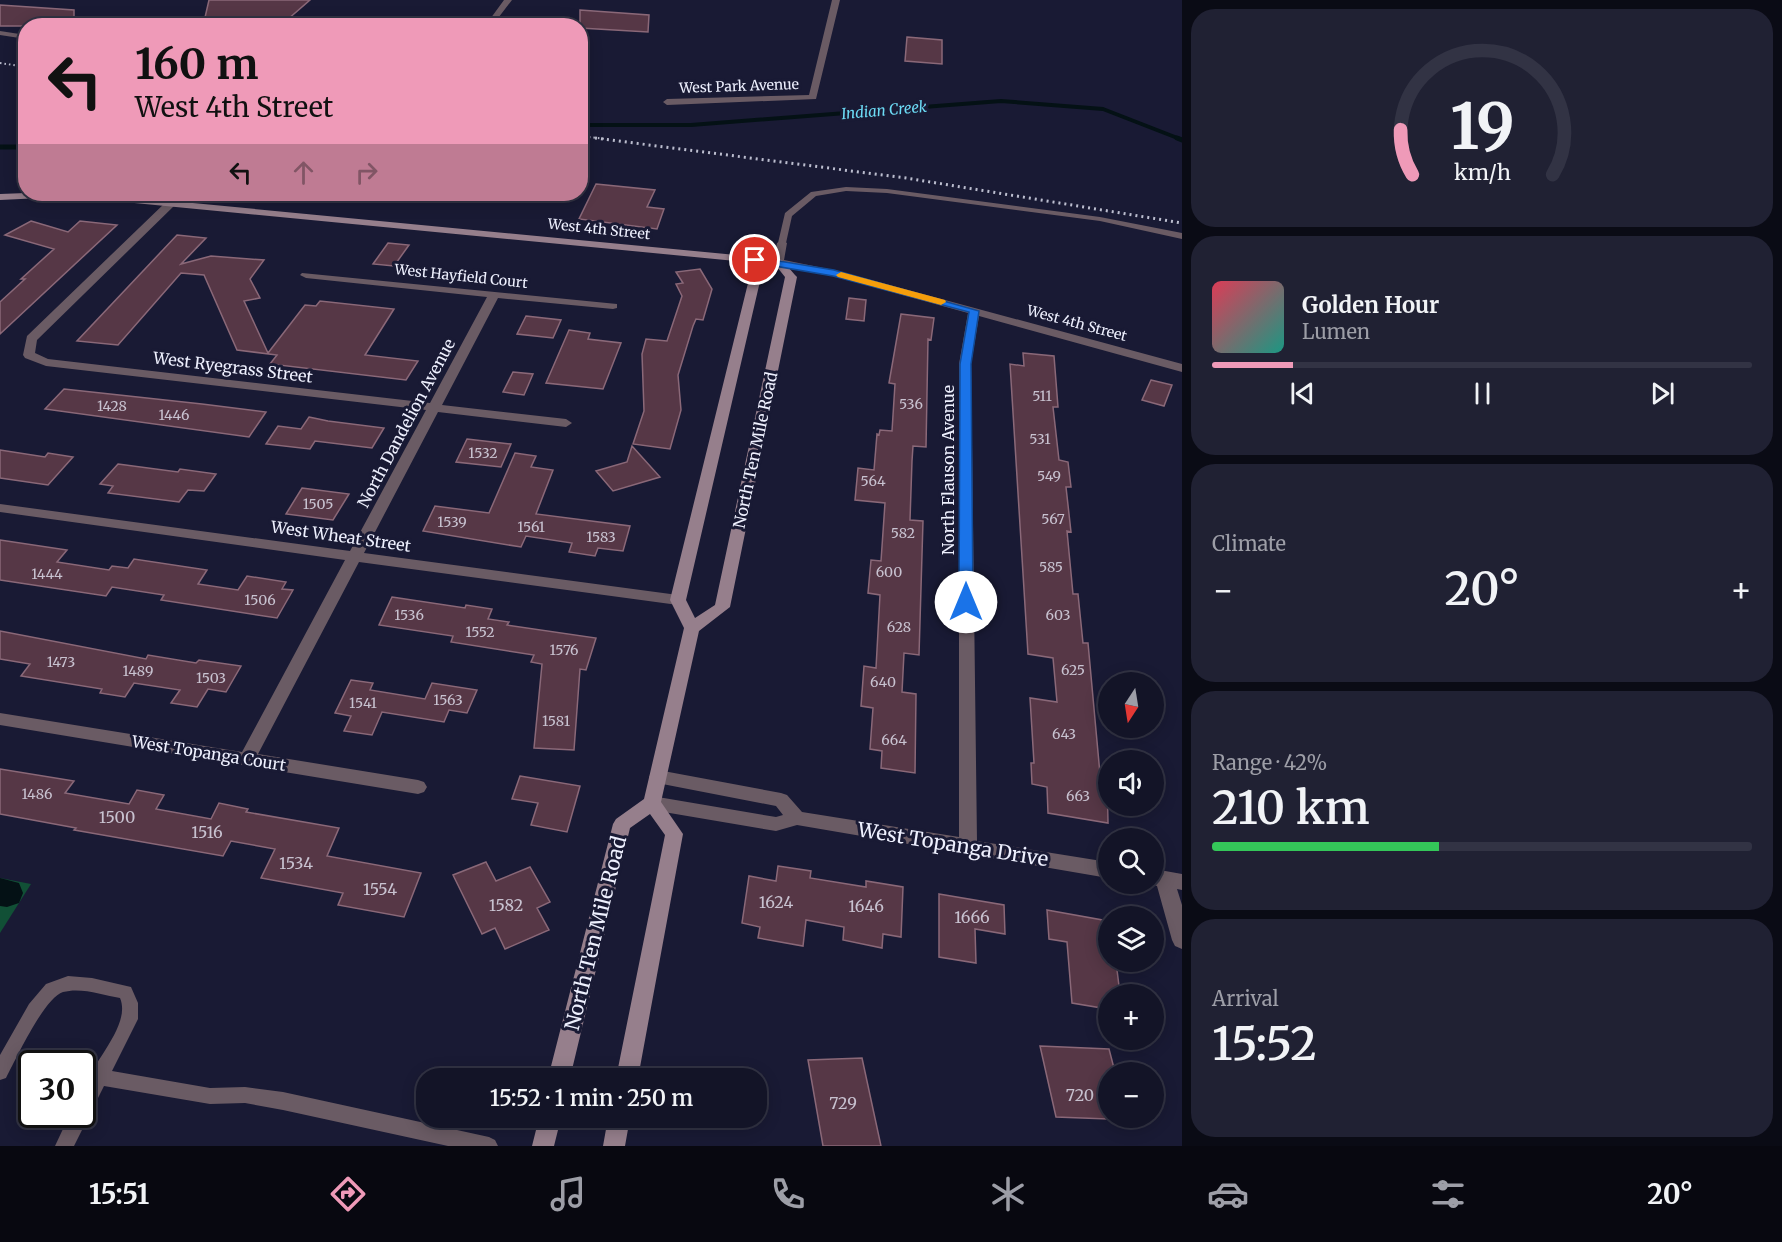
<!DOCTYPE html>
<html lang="en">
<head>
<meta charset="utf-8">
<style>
	body { margin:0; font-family:Merriweather,serif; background:#202133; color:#f1f3f6; height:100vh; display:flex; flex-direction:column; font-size:22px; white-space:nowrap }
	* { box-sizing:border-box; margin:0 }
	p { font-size:20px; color:#9d9ea7 }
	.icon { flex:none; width:33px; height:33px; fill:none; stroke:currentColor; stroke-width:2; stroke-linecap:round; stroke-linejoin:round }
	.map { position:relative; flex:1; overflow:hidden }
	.drawer { display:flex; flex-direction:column; gap:9px; padding:9px; background:#0a0b15; width:600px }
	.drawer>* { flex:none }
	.top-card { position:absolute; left:18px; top:18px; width:570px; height:183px; border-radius:24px; box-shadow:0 3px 15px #0003,0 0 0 2px #323344; background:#ef9ab8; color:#111; overflow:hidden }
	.needle { width:39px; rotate:192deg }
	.tools { position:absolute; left:1098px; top:672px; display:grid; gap:12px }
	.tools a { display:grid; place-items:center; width:66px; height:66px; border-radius:50%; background:#131427; box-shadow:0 3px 15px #0003,0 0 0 2px #323344; font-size:30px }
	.speed { position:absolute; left:18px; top:1050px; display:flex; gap:12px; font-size:30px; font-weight:700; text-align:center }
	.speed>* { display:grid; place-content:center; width:78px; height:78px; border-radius:50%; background:#131427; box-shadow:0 3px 15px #0003,0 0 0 2px #323344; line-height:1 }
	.speed .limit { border:3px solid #111; border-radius:9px; background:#fff; color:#111 }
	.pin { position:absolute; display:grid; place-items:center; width:51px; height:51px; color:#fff; margin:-26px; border:3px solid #fff; border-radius:50%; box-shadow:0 2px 6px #0007 }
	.me { position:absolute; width:66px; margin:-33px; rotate:0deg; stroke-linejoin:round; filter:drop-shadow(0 0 4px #0008) }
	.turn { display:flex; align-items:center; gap:21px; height:126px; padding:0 18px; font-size:27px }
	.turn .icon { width:78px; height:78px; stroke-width:2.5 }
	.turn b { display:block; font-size:42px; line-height:51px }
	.lanes { display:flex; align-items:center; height:57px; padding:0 18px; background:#0003; justify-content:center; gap:30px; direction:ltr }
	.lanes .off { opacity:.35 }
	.big { font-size:45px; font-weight:600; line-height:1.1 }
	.drawer .widget { flex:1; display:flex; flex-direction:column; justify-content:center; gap:9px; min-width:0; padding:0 21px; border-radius:24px; background:#202133 }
	.drawer .dial { align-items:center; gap:0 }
	.dial svg { height:156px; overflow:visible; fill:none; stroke:#323344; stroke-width:7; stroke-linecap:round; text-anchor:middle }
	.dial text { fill:#f1f3f6; stroke:none }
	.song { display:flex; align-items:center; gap:18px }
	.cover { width:72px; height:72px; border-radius:9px; background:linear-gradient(135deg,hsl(350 70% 55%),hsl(170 70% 35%)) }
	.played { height:6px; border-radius:3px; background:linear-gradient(90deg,#ef9ab8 15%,#323344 15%) }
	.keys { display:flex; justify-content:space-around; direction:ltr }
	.heat { display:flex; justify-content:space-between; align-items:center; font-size:33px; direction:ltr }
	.charge { height:9px; border-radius:4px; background:linear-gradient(90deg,#34c759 42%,#323344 0) }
	.trip { position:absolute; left:416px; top:1068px; width:351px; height:60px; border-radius:24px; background:#131427; box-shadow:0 3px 15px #0003,0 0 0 2px #323344; font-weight:600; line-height:60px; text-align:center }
	.tabs { display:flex; height:96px; justify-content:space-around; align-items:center; background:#080810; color:#9d9ea7 }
	.tabs .icon { width:42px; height:42px }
	.tabs .selected { color:#ef9ab8 }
	.tabs b { font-size:27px; color:#f1f3f6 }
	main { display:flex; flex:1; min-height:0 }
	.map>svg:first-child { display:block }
</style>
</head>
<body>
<main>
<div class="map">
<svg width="1182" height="1146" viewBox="0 0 1182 1146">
	<rect width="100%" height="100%" fill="#191a34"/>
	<path fill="#115036" d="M0,878L31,884L0,933Z"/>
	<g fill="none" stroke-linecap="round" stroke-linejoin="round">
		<path stroke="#041115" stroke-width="4" d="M580,125H691L1001,101L1103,109L1180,139"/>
		<path stroke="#041115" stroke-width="5" d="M1177,138L1182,140
			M0,147H26"/>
		<path fill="#041115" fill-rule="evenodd" d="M0,878L19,883L23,893L19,903L7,907L0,906Z"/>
	</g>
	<path fill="#563746" stroke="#8a6878" stroke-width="1.5" d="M209,0H310L280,26H203Z
		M0,5L74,10V26H0Z
		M580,10L649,15L648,32L580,28Z
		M907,37L942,40V64L905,61Z
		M596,184L655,190L647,207L664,209L657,229L579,219Z
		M31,221L68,232L80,221L117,225L0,334V302L25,279H21L54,249L5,235Z
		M177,235L206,238L181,264L211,256L264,260L250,279L260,298L244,301L268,353L305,305L316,306L320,301L394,309L365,355L418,361L406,380L270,364L277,355L237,350L204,275L181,273L118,345L77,341Z
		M388,243L409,245L394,266L373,264Z
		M700,269L712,289L703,320L696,319L693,326L678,375L681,410L670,449L633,444L644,411L642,354L646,339L667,341L682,296L676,284L683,283L676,272Z
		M849,298L866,300L864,321L846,319Z
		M901,314L934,318L931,340L928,339L926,447L913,446L912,461L910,520L923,521L919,655L904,653L902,692L916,694L915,773L881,768L882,751L870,749L873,708L861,706L864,666L876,668L880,595L868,593L871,560L881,561L885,503L855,500L858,468L874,470L877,434L879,435L880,430L892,431L895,384L889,383Z
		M526,316L561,320L553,338L517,334Z
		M569,330L590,333L588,339L621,343L603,389L546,383Z
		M1023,353L1054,356L1058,407H1053L1059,460L1068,462L1071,487H1066L1071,532L1067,531L1073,594H1078L1083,643H1088L1100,774L1107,775L1108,823L1048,813L1047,787L1032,784L1031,763H1034L1030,698L1057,702L1053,658L1028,654L1010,364L1024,366Z
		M513,372L533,374L524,395L503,392Z
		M1151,380L1172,385L1164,406L1142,400Z
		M64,389L202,404L266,412L249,437L45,409Z
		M309,417L328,421L384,428L372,448L315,441L310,449L266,444L278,426L301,429Z
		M467,439L511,444L501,467L456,462Z
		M632,446L660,477L613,491L596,471L627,462Z
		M0,450L45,457L48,453L73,457L48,485L0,478Z
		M515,453L536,456L531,467L553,470L536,514L630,526L623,551L598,548L595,556L569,552L572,543L526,536L521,547L423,531L435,506L489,513Z
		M118,464L178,472L180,469L216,474L204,491L188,490L179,502L108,493L113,486L100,484Z
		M302,488L349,494L333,520L286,514Z
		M0,540L67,550L57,562L109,570L112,566L128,568L134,559L207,570L198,584L238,590L247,576L286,582L282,589L293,590L277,618L161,600L164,595L112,587L106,596L0,580Z
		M392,597L465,608L466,605L492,609L488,619L509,622L507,625L596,638L586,670L580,669L574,750L534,748L542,664L531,662L534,655L451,642L453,636L379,625Z
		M0,631L146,659L148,655L196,663L199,660L241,666L226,692L208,689L197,707L171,703L180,690L134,683L125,697L100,693L102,689L21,676L30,664L0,659Z
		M351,680L373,683L370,690L425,699L432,683L477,690L467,713L449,710L444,722L382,712L372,735L344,731L351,716L335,713Z
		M0,769L74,781L65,793L129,804L137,790L164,795L156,809L211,819L219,803L248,809L246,812L339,828L327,856L421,873L404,917L338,905L343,893L261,878L275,849L231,841L223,856L74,830L76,828L0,814Z
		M520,776L580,786L567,832L531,825L538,803L512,799Z
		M486,862L496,881L530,867L550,902L537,908L549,930L505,949L495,928L482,934L453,875Z
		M778,866L811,871L810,878L866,887V881L903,887L901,937L883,934L882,948L843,940L844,927L806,920L803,946L758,938L760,927L742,923L749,876L776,881Z
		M939,894L1004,905L1005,934L975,929L976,963L939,957Z
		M1047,910L1108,921V962H1116L1120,994H1108V1009L1072,1003L1067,942L1049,939Z
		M1040,1046L1109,1049L1115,1072H1108V1119L1056,1117Z
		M862,1058L881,1146H823L808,1060Z"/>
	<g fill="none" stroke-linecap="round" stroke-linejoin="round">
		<path fill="#6a5b64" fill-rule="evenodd" d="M846,187L887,189L1100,217L1182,233V239L1100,221L887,193L846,191L816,196L792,216L786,243L779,245L778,243L785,213L811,192Z
			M68,976L92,978L131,987L138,1003V1019L112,1071L210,1088L245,1087L283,1092L489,1137L495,1140L498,1146H448L283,1110L245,1103L210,1104L104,1086L74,1146H55L70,1114H82C82,1107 81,1098 83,1091C89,1065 132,1026 120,998C103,995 81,987 63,992C44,998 16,1059 6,1078L0,1080V1055L29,1004L46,984Z"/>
		<path fill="#6a5b64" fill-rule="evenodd" d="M504,0H512L492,26H485Z
			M832,0H840L816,99L667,105L663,102L667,99L809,95Z
			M0,31L26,35V39L0,35Z
			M171,200L176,203L175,205L37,340L35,353L48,359L430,403L487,297L306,278L300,275L302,273L617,304V308L613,309L498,298L442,405L566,419L572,423L566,427L438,412L364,553L678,595L683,596L686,600L683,604L678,605L359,562L258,754L418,780L424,782L427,787L424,792L418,794L0,725V713L242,752L345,560L0,512V504L350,551L426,410L46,366L25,358L23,355L27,336L167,201Z
			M782,240L787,243L784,260L838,271L1182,364V372L979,316L971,364L977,841L1108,862V878L797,825L776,831L652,810L646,808L643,803L646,798L652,796L776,817L783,815L776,806L652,782L649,777L652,772L658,770L781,793L787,795L802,812L959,837V364L968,313L833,276L774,264L773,262L777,243Z
			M1154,869L1182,874V890L1177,889L1182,905V949L1175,946L1172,940L1157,886L1150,884H1154Z"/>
		<path fill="#967f8c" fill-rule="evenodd" d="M26,193L98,194L778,259L782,260L795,275L797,277L730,607L699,631L661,802L683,834L638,1078H616L665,835L650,814L630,828L570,1078H548L613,824L616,819L644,799L684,628L670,600L750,275L767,264L93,199L62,197L0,200V194ZM777,267L785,277L715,605L695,618L686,600L761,277Z
			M539,1118H561L554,1146H532Z
			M608,1118H630L625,1146H603Z"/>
		<path stroke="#bcbecf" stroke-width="2" stroke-dasharray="1.5 3" stroke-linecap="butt" d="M0,63L26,67
			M580,136L606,139"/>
		<path stroke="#bcbecf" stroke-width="3" stroke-dasharray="2 4" stroke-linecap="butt" d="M595,138L906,178L1182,223"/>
	</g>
	<path fill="#1a73e8" stroke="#114b97" stroke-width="1.5" d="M755,257L834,270L979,311L971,364L973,602L971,605L966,606L959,602L960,364L969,312L833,276L751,262L750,260Z"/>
	<path fill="#f59e0b" d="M841,272L945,300L946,302L941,305L838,277L836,275Z"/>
	<g text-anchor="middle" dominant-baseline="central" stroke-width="6" stroke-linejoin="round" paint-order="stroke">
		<g font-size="14" fill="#eef0fe" stroke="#191a34">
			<text transform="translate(739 86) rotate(-2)">West Park Avenue</text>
			<text transform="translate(599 229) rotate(6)">West 4th Street</text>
			<text transform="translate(461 276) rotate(6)">West Hayfield Court</text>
			<text transform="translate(1077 323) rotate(15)">West 4th Street</text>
		</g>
		<g font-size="14" fill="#c8c2d0">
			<text x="1042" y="396">511</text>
			<text x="911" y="404">536</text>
			<text x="112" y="406">1428</text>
			<text x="174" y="415">1446</text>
			<text x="1040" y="439">531</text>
			<text x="483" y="453">1532</text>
			<text x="1049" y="476">549</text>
			<text x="873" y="481">564</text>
			<text x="318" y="504">1505</text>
			<text x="1053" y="519">567</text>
			<text x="452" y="522">1539</text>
			<text x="531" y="527">1561</text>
			<text x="903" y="533">582</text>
			<text x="601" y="537">1583</text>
			<text x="1051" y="567">585</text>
			<text x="889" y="572">600</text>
			<text x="47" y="574">1444</text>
			<text x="260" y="600">1506</text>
			<text x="409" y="615">1536</text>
			<text x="1058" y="615">603</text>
			<text x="899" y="627">628</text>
			<text x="480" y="632">1552</text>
			<text x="564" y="650">1576</text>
			<text x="61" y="662">1473</text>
			<text x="1073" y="670">625</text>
			<text x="138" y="671">1489</text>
			<text x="211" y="678">1503</text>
			<text x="883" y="682">640</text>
			<text x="448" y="700">1563</text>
			<text x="363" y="703">1541</text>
			<text x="556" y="721">1581</text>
			<text x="1064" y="734">643</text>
			<text x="894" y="740">664</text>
			<text x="37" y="794">1486</text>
			<text x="1078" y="796">663</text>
		</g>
		<g font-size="15" font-style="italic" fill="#6cdbf5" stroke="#191a34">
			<text transform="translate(884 110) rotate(-5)">Indian Creek</text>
		</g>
		<g font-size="16" fill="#eef0fe" stroke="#191a34">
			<text transform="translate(233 367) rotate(7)">West Ryegrass Street</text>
			<text transform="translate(406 423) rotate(-62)">North Dandelion Avenue</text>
			<text transform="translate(755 450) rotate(-78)">North Ten Mile Road</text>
			<text transform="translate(948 470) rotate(-90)">North Flauson Avenue</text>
			<text transform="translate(341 536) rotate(8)">West Wheat Street</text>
			<text transform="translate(209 753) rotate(9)">West Topanga Court</text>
		</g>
		<g font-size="16" fill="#c8c2d0">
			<text x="117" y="817">1500</text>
			<text x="207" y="832">1516</text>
			<text x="296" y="863">1534</text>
			<text x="380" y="889">1554</text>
			<text x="776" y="902">1624</text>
			<text x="506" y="905">1582</text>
			<text x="866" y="906">1646</text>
			<text x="972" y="917">1666</text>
			<text x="1080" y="1095">720</text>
			<text x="843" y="1103">729</text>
		</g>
		<g font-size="20" fill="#eef0fe" stroke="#191a34">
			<text transform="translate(953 844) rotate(9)">West Topanga Drive</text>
			<text transform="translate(595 933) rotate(-76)">North Ten Mile Road</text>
		</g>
	</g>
</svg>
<div class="tools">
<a><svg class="needle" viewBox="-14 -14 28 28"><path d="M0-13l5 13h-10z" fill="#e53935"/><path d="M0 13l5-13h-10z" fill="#9d9ea7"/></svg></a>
<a><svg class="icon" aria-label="sound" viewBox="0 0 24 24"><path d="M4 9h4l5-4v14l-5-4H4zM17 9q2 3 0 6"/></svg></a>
<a><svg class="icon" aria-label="search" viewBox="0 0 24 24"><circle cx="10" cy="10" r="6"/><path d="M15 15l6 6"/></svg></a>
<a><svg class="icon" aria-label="layers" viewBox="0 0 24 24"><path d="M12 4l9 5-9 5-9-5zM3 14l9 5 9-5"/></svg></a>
<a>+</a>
<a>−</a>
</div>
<div class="speed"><div class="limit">30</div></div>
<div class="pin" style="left:755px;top:260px;background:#d93025"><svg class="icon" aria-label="arrive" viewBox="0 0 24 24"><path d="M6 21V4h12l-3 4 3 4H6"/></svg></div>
<svg class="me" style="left:966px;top:602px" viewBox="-20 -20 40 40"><circle r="19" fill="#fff"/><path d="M0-13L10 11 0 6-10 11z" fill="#1a73e8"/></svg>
<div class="trip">15:52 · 1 min · 250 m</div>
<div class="top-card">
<div class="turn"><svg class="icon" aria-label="left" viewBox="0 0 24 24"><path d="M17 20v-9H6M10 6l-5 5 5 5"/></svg><div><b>160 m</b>West 4th Street</div></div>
<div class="lanes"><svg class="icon" aria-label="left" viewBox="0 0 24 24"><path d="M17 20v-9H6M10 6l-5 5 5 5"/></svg><svg class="icon off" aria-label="ahead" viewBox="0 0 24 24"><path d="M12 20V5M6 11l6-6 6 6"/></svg><svg class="icon off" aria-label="right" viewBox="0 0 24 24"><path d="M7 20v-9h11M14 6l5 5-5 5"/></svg></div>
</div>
</div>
<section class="drawer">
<div class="widget dial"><svg viewBox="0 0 100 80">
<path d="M14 69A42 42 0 1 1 86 69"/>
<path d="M14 69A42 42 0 0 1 8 46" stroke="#ef9ab8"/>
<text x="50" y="56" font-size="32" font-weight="700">19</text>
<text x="50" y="72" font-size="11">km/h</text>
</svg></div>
<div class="widget">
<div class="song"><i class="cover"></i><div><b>Golden Hour</b><p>Lumen</p></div></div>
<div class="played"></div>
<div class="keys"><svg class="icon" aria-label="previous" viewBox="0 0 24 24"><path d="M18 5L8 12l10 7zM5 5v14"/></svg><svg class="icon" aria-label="pause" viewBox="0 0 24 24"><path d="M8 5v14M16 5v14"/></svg><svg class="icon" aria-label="next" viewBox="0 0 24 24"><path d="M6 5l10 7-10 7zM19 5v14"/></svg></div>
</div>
<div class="widget"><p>Climate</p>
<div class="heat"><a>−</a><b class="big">20°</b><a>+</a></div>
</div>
<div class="widget"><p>Range · 42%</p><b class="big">210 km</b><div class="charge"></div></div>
<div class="widget"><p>Arrival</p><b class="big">15:52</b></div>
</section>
</main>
<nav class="tabs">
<b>15:51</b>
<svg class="icon selected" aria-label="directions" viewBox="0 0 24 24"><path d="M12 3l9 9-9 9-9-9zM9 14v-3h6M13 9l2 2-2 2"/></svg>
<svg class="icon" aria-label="music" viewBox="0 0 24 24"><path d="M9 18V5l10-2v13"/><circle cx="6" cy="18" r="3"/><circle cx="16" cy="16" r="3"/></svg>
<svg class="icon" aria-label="phone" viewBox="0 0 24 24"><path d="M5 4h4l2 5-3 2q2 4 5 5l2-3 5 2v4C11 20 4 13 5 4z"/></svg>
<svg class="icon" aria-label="climate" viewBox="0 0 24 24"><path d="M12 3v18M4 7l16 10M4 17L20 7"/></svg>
<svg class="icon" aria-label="car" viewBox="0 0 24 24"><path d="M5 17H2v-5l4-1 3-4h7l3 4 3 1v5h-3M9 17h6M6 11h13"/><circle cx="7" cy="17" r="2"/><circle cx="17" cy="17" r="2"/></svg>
<svg class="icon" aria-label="filters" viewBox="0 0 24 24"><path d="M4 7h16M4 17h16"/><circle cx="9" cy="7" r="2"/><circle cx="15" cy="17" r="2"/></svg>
<b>20°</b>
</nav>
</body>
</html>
